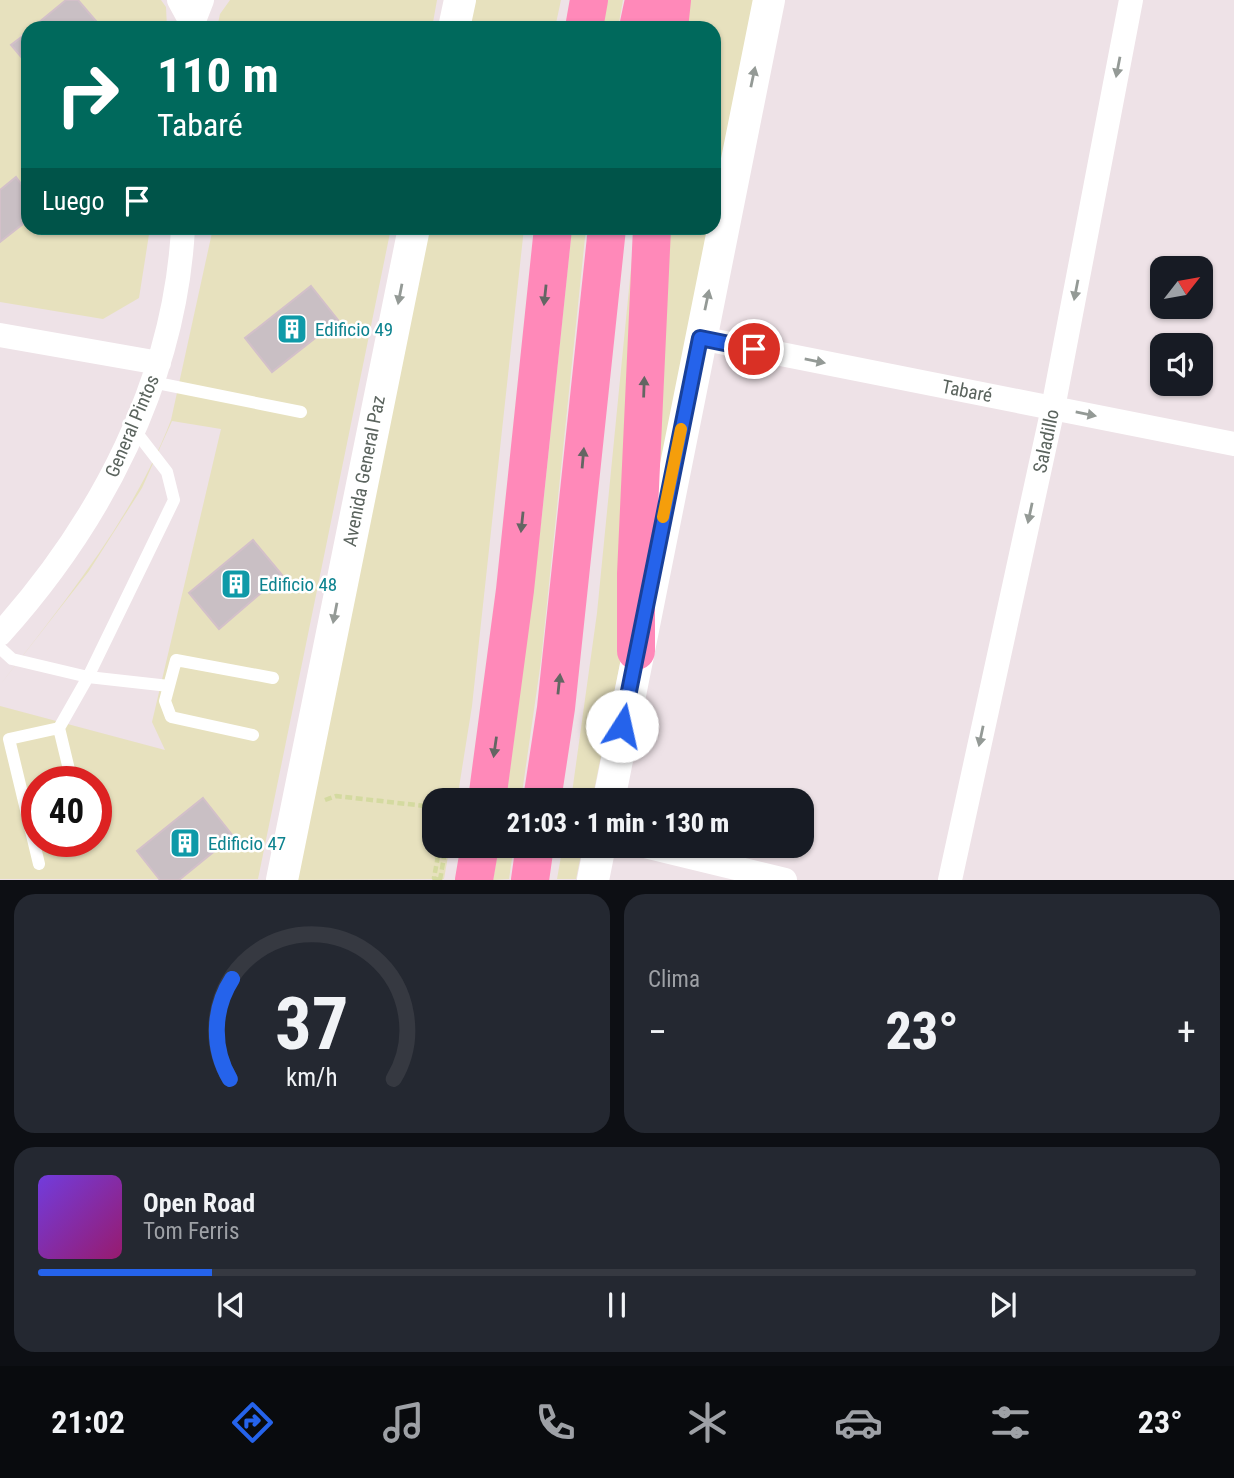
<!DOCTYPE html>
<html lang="es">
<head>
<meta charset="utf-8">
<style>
	body { margin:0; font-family:"Roboto Condensed",sans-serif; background:#242831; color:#f1f3f6; height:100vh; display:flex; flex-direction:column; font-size:26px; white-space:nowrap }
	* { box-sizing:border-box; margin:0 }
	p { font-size:23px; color:#9ea1a6 }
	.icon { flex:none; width:38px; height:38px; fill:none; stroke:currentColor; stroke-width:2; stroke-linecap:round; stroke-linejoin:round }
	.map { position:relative; height:880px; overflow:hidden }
	.sheet { display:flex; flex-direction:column; gap:14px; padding:14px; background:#0d0f14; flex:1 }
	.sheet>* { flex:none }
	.hud { position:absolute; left:21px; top:21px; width:700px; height:214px; border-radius:21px; box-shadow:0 2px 5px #0004; background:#00695c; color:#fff; overflow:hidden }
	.needle { width:46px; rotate:59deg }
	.controls { position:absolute; left:1150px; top:256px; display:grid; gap:14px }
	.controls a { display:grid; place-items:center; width:63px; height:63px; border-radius:14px; background:#171b24; box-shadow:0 2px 5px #0004; font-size:35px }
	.speed { position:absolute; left:21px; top:766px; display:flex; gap:14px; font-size:35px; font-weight:700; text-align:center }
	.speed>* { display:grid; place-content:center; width:91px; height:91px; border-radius:50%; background:#171b24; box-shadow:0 2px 5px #0004; line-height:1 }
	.speed .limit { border:10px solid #d22; background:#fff; color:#111 }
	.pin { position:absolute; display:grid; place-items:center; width:60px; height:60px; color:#fff; margin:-30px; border:4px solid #fff; border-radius:50%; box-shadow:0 2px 7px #0007 }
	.me { position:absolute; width:77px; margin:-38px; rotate:10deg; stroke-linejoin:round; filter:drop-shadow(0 0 5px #0008) }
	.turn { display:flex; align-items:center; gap:24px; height:147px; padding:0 21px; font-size:32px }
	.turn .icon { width:91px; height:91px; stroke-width:2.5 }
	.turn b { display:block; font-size:49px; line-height:60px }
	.then { display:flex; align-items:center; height:66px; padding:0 21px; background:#0003; gap:14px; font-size:26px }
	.big { font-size:52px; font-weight:800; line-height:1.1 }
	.sheet .widget { flex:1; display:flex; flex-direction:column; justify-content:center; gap:10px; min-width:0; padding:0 24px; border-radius:21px; background:#242831 }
	.sheet .dial { align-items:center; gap:0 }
	.dial svg { height:182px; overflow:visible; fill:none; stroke:#363941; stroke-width:7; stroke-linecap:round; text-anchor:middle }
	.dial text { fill:#f1f3f6; stroke:none }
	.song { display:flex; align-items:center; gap:21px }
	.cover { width:84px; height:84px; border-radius:10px; background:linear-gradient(135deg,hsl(260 70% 55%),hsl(320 70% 35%)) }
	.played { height:7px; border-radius:4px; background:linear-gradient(90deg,#2563eb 15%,#363941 15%) }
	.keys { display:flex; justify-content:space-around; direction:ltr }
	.heat { display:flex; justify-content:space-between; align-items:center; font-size:38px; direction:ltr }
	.sheet .tiles { flex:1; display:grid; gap:14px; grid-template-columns:1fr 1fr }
	.widget:last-child { grid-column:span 2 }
	.trip { position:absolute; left:422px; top:788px; width:392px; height:70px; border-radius:21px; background:#171b24; box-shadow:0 2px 5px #0004; font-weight:800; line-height:70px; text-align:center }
	.menu { display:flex; height:112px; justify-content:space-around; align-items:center; background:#090b0e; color:#9ea1a6 }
	.menu .icon { width:49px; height:49px }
	.menu .current { color:#2563eb }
	.menu b { font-size:32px; color:#f1f3f6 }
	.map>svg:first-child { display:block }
</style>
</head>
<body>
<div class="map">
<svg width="1234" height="880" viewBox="0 0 1234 880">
	<rect width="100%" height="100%" fill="#eee2e7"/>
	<path fill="#e7e1be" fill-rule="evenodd" d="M0,0H66L32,28H28L12,45L28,65V193L16,177L0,190Z
		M78,0H161L166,7L167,28H102Z
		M230,0H437L432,28H217L220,14Z
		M474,0H561L555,28H469Z
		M608,0H623L618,28H602Z
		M688,0H755L714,204V28H684Z
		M28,220V228H150L139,298L103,319L0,302V242Z
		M213,228H391L258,879H179L233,836L203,798L137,851L160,879H0V706L165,750L152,722L221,429L172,421L142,488L89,571L0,685C64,602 133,519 171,420ZM311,286L338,320L246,338ZM253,540L282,575L219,628L190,593ZM37,782H96V842H37Z
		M428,228H524L472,706L457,800H434V845H450L444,879L296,880Z
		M572,228H586L541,661L521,800H506L542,515Z
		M665,228H709L655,495Z
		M633,248L621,659L592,800H571L597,613Z
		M499,845H514L509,879L493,880Z
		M563,845H583L576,879H557Z"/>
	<path fill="#c9bfc4" stroke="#d3c0c9" stroke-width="2" d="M66,0H78L102,28H32Z
		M28,32V65L11,45Z
		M16,177L28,193V220L0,242V190Z
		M311,286L338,320L272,372L245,338Z
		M253,540L282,575L219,629L189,593Z
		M203,798L233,836L179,880H160L137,851Z"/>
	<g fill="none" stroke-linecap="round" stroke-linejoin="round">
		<path stroke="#d4daa0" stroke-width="4.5" stroke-dasharray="7 3.5" stroke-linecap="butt" d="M325,800L336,796L434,807
			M439,880L434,878L440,845
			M440,880L446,845"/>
		<path stroke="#fff" stroke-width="12" d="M152,382L301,412
			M0,648L12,659L88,677L174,500L167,472L133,428
			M253,735L171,717L165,701L176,660L273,678
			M72,782L59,728L88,677L169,686
			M39,864L9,739L59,728"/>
		<path stroke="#fff" stroke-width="24" d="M179,0L191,22
			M191,28L202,0
			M0,335L159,363
			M700,338L1234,444
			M0,634C101,522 175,380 183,228
			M641,845L785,880
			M950,880L1053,408L1131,0"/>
		<path stroke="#fff" stroke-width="32" d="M454,28L460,0
			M609,800L769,0
			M282,880L414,228
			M593,880L600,845"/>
		<path stroke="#ff89b9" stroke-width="38" d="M584,28L589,0
			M638,28L644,0
			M669,28L672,0
			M636,651V574L652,228
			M487,800L515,590L553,228
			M542,800L556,708L607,228
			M474,880L480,845
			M530,880L535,845"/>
	</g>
	<defs><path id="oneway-solid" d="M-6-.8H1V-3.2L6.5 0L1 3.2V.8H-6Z" transform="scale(1.75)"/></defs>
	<g fill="#949a96">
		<use href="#oneway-solid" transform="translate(1118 67) rotate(101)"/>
		<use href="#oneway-solid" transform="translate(753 77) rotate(-78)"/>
		<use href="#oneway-solid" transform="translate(1076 290) rotate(101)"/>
		<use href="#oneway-solid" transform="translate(400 294) rotate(101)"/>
		<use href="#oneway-solid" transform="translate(707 300) rotate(-78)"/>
		<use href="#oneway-solid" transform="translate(815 361) rotate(11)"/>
		<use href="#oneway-solid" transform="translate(1086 414) rotate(11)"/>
		<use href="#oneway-solid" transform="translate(1030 513) rotate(102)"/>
		<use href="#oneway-solid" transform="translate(335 613) rotate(101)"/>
		<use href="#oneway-solid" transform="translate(981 736) rotate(102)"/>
	</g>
	<g fill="#636663">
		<use href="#oneway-solid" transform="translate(545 295) rotate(96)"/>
		<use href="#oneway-solid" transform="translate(644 387) rotate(-88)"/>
		<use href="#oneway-solid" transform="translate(583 458) rotate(-85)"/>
		<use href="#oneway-solid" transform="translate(522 522) rotate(96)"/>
		<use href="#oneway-solid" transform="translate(559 684) rotate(-84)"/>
		<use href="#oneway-solid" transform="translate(495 747) rotate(98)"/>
	</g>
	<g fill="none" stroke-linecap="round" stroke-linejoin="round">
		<g stroke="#184099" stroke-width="18">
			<path id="route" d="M622,726L700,338L754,349"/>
		</g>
		<use href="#route" stroke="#2563eb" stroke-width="12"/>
		<path stroke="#f59e0b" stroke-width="12" d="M663,517L681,429"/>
	</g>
	<defs>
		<g id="building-square" transform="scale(1.575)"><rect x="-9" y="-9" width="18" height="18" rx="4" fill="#0f9aa8" stroke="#fff"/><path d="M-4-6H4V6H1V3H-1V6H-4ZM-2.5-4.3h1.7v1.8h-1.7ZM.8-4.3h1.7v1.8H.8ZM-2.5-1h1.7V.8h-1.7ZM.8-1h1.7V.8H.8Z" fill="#fff"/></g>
	</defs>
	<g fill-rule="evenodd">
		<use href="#building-square" x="292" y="329"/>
		<use href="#building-square" x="236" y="584"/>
		<use href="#building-square" x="185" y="843"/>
	</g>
	<g text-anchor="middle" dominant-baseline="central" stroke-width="5" stroke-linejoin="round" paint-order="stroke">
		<g font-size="19" fill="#0d838f" stroke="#fff" text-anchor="start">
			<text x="315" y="329">Edificio 49</text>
			<text x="259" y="584">Edificio 48</text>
			<text x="208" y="843">Edificio 47</text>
		</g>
		<g font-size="19" fill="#5b645e" stroke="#fff">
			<text transform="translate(967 391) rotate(11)">Tabaré</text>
			<text transform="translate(132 426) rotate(-67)">General Pintos</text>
			<text transform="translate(1046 441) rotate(-78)">Saladillo</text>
			<text transform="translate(364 471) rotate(-79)">Avenida General Paz</text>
		</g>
	</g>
</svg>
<div class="controls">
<a><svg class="needle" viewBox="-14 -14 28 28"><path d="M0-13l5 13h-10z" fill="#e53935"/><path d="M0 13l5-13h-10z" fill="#9ea1a6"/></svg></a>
<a><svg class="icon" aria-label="sound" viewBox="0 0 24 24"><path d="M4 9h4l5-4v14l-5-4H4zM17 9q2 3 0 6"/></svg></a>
</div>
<div class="speed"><div class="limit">40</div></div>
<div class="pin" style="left:754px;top:349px;background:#d93025"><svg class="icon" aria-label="arrive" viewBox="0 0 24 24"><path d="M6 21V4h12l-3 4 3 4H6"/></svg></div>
<svg class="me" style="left:622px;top:726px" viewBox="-20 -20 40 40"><circle r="19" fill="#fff"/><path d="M0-13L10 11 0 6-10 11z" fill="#2563eb"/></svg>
<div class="trip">21:03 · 1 min · 130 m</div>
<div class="hud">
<div class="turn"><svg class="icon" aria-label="right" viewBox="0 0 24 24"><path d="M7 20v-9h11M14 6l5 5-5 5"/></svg><div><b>110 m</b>Tabaré</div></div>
<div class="then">Luego<svg class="icon" aria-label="arrive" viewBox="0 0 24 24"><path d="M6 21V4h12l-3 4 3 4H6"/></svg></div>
</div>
</div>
<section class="sheet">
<div class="tiles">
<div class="widget dial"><svg viewBox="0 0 100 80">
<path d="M14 69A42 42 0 1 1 86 69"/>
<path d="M14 69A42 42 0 0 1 15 25" stroke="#2563eb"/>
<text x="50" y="56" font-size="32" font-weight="700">37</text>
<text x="50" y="72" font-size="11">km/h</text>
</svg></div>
<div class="widget"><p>Clima</p>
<div class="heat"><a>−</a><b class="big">23°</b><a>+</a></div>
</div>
<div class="widget">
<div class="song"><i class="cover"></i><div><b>Open Road</b><p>Tom Ferris</p></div></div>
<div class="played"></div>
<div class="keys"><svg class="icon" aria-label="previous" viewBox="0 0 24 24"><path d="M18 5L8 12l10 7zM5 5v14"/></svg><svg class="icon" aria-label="pause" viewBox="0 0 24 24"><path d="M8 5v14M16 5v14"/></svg><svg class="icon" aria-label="next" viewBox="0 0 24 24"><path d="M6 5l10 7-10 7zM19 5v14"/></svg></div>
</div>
</div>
</section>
<nav class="menu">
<b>21:02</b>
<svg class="icon current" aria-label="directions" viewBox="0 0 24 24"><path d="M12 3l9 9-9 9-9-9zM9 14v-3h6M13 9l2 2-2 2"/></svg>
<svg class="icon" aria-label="music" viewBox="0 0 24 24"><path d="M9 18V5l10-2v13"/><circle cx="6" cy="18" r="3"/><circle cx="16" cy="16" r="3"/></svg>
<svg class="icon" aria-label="phone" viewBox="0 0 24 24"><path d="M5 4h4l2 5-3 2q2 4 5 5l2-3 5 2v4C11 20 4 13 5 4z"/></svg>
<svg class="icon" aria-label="climate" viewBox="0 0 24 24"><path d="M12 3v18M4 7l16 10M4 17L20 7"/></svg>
<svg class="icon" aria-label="car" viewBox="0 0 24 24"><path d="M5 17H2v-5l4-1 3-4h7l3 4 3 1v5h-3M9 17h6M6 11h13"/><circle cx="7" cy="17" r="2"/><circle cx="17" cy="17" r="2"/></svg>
<svg class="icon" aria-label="filters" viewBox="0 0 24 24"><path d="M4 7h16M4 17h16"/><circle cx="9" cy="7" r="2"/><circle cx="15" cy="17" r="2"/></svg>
<b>23°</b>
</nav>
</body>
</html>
